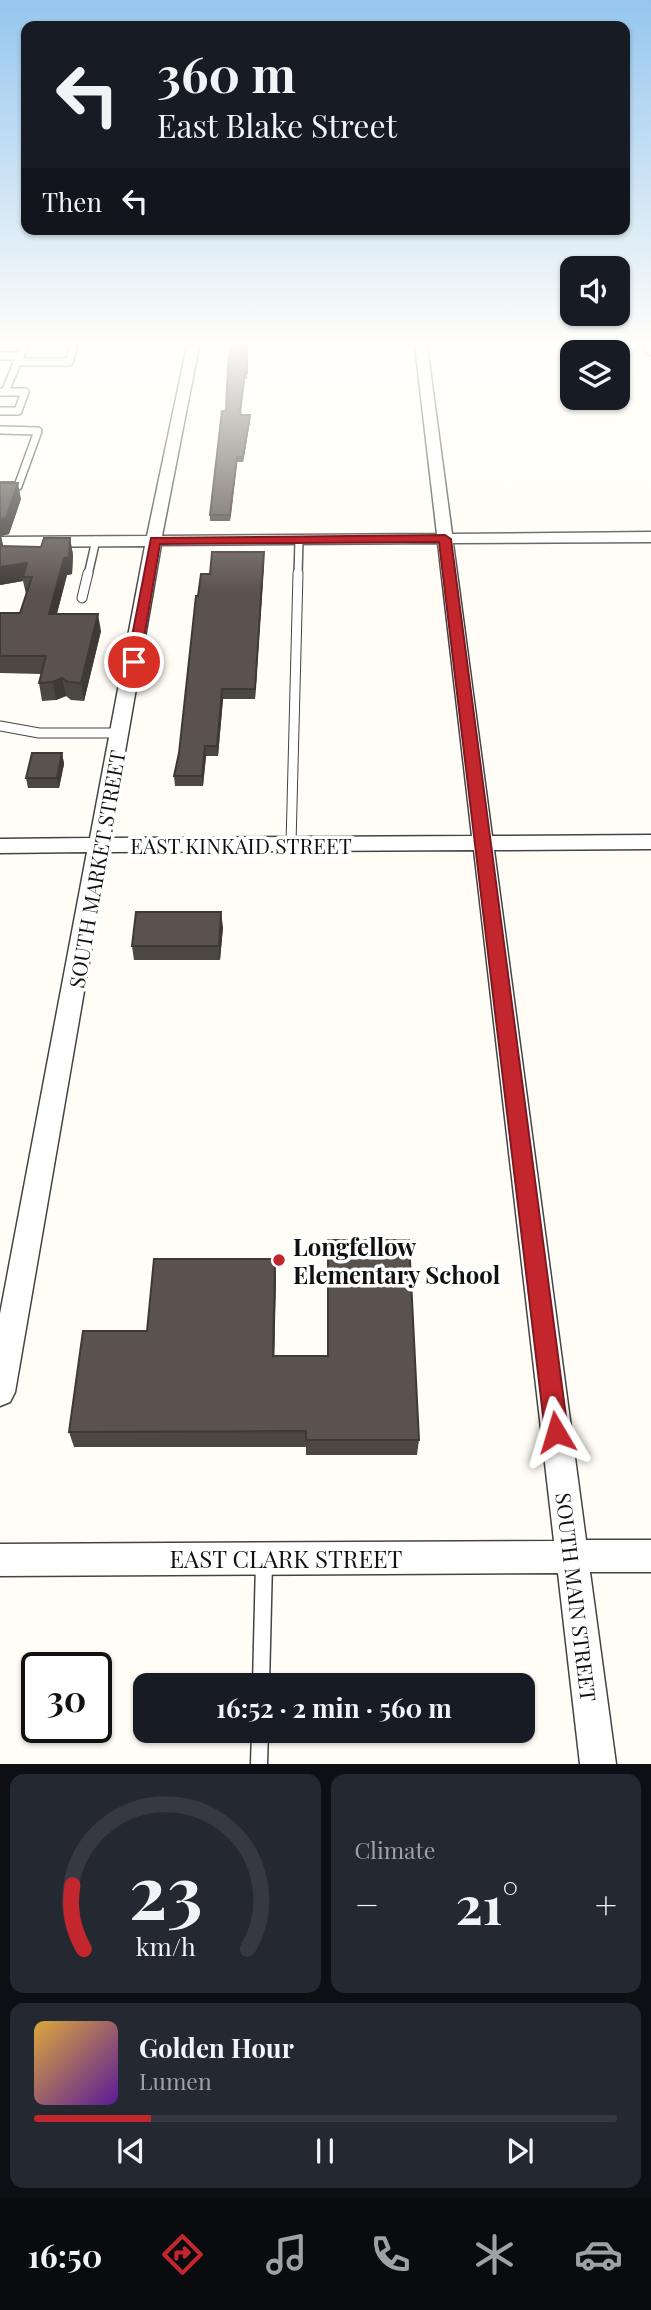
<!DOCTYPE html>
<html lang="en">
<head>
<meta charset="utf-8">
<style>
	body { margin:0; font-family:"Playfair Display",serif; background:#242831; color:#f1f3f6; height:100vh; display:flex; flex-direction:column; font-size:26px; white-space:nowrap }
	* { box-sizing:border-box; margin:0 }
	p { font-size:23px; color:#9ea1a6 }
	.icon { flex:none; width:38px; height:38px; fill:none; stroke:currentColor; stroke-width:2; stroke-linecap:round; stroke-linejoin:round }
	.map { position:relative; height:1764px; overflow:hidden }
	.panel { display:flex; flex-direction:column; gap:10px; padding:10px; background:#0d0f14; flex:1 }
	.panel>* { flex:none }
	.guide { position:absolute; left:21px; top:21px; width:609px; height:214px; border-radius:14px; box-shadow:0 2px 5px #0004; background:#171b24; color:#f1f3f6; overflow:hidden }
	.fabs { position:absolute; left:560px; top:256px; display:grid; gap:14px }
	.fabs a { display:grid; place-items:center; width:70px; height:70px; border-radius:14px; background:#171b24; box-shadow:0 2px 5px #0004; font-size:35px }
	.speed { position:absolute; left:21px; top:1652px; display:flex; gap:14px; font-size:35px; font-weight:700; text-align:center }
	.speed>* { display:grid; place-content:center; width:91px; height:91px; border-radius:50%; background:#171b24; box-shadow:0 2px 5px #0004; line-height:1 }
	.speed .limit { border:4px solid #111; border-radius:10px; background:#fff; color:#111 }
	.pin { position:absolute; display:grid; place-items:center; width:60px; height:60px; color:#fff; margin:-30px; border:4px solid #fff; border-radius:50%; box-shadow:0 2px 7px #0007 }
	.me { position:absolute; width:77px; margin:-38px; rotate:353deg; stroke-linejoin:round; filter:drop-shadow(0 0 5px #0008) }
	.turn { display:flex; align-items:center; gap:24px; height:147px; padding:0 21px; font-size:32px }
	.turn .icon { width:91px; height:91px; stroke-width:2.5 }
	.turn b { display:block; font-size:49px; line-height:60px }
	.then { display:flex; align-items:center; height:66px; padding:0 21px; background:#0003; gap:14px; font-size:26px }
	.big { font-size:52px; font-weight:700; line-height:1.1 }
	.panel .card { flex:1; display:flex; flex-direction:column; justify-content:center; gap:10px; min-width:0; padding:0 24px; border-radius:14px; background:#242831 }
	.panel .dial { align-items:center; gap:0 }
	.dial svg { height:182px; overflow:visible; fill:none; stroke:#363941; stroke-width:7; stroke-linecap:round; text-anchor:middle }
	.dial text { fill:#f1f3f6; stroke:none }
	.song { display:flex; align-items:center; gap:21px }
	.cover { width:84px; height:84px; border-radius:10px; background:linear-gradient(135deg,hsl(40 70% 55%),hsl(270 70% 35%)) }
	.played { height:7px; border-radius:4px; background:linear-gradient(90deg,#c4262e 20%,#363941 20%) }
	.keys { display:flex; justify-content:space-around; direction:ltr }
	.heat { display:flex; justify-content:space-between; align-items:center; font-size:38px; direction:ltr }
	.panel .tiles { flex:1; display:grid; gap:10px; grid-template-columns:1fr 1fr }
	.card:last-child { grid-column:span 2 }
	.trip { position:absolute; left:133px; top:1673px; width:402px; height:70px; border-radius:14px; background:#171b24; box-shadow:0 2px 5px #0004; font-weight:700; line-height:70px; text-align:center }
	.dock { display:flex; height:112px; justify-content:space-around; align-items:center; background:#090b0e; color:#9ea1a6 }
	.dock .icon { width:49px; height:49px }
	.dock .active { color:#c4262e }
	.dock b { font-size:32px; color:#f1f3f6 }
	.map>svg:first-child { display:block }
</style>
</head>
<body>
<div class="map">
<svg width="651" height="1764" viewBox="0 0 651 1764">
	<rect width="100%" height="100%" fill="#fffdf5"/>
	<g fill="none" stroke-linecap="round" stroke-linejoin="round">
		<g stroke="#444" stroke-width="10">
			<path id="lane-far2" d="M0,356H20
				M17,362H69L74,346
				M0,392H25L18,411H0
				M5,392L24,346
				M0,430L38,431L18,486H0
				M88,575L96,540
				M298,575L299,540"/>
		</g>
		<g stroke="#444" stroke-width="11">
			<path id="lane-far1" d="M82,598L88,573
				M0,726L39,733H121
				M291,844L298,573"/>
		</g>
		<g stroke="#444" stroke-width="19">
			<path id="lane" d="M261,1685L264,1562
				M259,1764L260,1731"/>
		</g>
		<g stroke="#444" stroke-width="3">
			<path id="street" d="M187,346H199L162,536L437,534L415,346H427L452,534L651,532V542L453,543L492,836L651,835V849L494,850L586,1540H651V1572H590L616,1764H580L558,1573L0,1576V1544L554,1541L474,850L108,852L15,1392L10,1402L0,1406V1314L87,852L0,853V839L90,838L145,546L0,547V537L147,536ZM438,543L472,836L110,838L161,545Z
				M643,346H651V355L647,354Z"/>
		</g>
		<use href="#lane-far2" stroke="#fff" stroke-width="7"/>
		<use href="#lane-far1" stroke="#fff" stroke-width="9"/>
		<use href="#lane" stroke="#fff" stroke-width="16"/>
		<use href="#street" fill="#fff" fill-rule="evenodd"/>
	</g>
	<path fill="#4d4742" d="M248,346L247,379H245L241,413V415L250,421L243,462H237L230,521H210V515L226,411Z
		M0,483L21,499L9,534L1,536L3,546L41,547L70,538L73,555L72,574L67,575L57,614L101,631L84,701L71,700L66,696L56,700L42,701L39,683L41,674L0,673V613H20L26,594L23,581L0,585Z
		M264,562L255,699H223L218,756H206L203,786H175L174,776L179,753L198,596L210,574Z
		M62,753L64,764L59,788H28L26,778Z
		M223,927L220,960H134L132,946Z
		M276,1276L274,1356L419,1440L417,1455H306V1447H74L69,1432L147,1331Z"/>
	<path fill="#3f3936" d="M250,415V421L243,462V457Z
		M237,457V462L230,521V515Z
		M18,483L21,499L9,534L1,536L4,550L0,561V519Z
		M70,538L73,555L72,574L67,575L52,631L49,614Z
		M264,552V562L255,699V689Z
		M27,563L23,577V581L0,585V567Z
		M98,614L101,631L84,701L81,683Z
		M62,678L66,696L56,700L53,682Z
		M222,689L223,699L218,756L217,746Z
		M205,746L206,756L203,786L202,776Z
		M62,753L64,764L59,788L57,778Z
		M221,912L223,927L220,960L219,946Z
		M275,1259L276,1276L274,1372L273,1356Z"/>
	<path fill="#5a524d" stroke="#3f3936" stroke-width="2" d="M231,346H247V373H245L240,410L241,415H250L243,457H237L230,515H210L222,411H226L228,363Z
		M0,483H18L6,518L0,519Z
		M44,538H70L69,557L64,558L49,614H98L81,683L68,682L62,678L53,682L39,683L46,656H0V613H20L32,577H23L27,563L0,567V546L41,547Z
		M212,552H264L255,689H222L217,746H205L202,776H174L179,753L196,596H198L201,574H210Z
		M32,753H62L57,778H26Z
		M136,912H221L219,946H132Z
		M328,1240H409L419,1440H306V1431L69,1432L83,1331H147L154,1259H275L273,1356H328Z"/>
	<linearGradient id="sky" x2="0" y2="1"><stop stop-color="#95c6ee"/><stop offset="0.58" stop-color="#fffefa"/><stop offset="1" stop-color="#fffefa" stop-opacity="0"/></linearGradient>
	<rect width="651" height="593" fill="url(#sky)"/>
	<path fill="#c4262e" stroke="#7f191e" stroke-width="2" d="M445,535L451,539L568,1432L564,1440L556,1443L548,1440L545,1432L439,542L160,544L140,662L134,666L127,662L151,538Z"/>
	<circle fill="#c4262e" stroke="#fff" stroke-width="2.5" cx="279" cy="1260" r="7"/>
	<g text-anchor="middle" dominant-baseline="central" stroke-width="7" stroke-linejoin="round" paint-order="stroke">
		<g font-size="21" fill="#111" stroke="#fff">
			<text x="241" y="845">EAST KINKAID STREET</text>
			<text transform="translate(96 869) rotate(-80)">SOUTH MARKET STREET</text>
			<text transform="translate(577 1597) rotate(83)">SOUTH MAIN STREET</text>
		</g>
		<g font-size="24" font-weight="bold" fill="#111" stroke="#fff" text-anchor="start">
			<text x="293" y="1246">Longfellow<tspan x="293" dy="28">Elementary School</tspan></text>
		</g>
		<g font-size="24" fill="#111" stroke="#fff">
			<text x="286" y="1558">EAST CLARK STREET</text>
		</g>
	</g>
</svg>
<div class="fabs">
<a><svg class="icon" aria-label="sound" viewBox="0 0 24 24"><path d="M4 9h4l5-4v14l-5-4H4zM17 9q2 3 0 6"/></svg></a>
<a><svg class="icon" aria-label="layers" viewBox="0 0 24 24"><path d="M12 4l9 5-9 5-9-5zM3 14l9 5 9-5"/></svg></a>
</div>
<div class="speed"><div class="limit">30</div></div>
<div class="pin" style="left:134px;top:662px;background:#d93025"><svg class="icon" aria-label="arrive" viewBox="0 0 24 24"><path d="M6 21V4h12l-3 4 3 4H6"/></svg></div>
<svg class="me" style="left:556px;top:1432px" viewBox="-20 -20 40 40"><path d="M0-17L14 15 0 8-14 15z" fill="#c4262e" stroke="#fff" stroke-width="4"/></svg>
<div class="trip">16:52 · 2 min · 560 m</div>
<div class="guide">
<div class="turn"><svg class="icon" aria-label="left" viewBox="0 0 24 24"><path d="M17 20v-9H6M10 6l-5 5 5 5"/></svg><div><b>360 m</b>East Blake Street</div></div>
<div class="then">Then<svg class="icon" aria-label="left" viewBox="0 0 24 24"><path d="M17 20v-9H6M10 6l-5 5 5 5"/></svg></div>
</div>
</div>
<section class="panel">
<div class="tiles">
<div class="card dial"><svg viewBox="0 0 100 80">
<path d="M14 69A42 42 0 1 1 86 69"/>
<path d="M14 69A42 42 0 0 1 9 41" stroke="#c4262e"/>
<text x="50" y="56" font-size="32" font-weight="700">23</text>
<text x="50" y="72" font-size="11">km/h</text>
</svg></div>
<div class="card"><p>Climate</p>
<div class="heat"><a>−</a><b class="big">21°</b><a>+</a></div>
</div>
<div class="card">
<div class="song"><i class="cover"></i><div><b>Golden Hour</b><p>Lumen</p></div></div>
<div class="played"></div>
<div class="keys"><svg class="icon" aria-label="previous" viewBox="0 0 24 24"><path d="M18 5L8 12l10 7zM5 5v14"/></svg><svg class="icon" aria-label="pause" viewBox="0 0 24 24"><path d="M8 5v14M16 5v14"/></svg><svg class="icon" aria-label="next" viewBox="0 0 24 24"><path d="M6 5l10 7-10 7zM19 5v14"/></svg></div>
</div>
</div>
</section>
<nav class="dock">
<b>16:50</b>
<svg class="icon active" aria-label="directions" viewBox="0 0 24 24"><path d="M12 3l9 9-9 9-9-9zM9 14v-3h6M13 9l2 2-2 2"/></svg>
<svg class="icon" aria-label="music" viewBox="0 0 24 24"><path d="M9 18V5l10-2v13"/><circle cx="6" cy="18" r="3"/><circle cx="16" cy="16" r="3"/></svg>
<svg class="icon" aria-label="phone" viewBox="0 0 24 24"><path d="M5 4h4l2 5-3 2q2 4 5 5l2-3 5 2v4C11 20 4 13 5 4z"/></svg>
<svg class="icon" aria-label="climate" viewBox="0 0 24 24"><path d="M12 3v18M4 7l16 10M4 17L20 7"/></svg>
<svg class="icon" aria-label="car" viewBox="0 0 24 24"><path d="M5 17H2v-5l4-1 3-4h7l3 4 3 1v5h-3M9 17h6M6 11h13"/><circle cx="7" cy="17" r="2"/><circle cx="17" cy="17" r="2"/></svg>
</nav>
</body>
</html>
